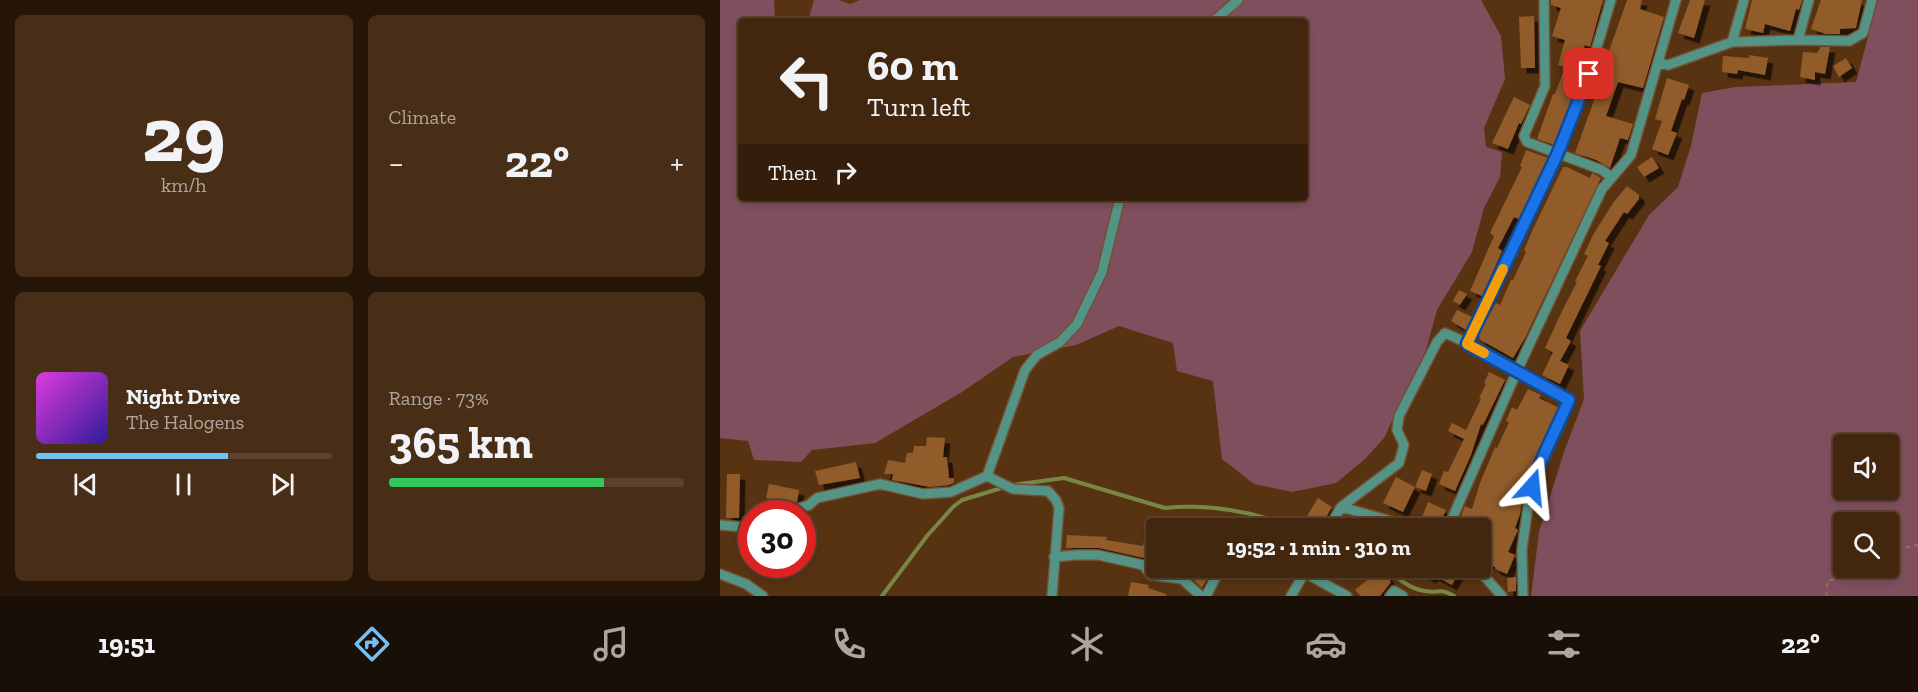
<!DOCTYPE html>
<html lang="en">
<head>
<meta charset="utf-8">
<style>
	body { margin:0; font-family:"Zilla Slab",serif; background:#492e17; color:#f1f3f6; height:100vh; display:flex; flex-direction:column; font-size:22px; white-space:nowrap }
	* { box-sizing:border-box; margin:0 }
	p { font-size:20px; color:#aea59e }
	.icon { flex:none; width:33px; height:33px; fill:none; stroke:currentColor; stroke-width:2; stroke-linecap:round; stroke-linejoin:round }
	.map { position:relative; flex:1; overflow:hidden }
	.panel { display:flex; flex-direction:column; gap:15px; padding:15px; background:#241508; width:720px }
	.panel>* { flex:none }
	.hud { position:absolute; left:18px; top:18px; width:570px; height:183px; border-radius:6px; box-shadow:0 3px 9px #0003,0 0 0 2px #5a432e; background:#42260e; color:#f1f3f6; overflow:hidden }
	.fabs { position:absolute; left:1113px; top:434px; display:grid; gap:12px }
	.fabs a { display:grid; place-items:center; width:66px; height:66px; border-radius:6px; background:#42260e; box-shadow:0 3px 9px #0003,0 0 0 2px #5a432e; font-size:30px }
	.speed { position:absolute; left:18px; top:500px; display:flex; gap:12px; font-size:30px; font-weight:700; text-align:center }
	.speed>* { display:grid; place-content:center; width:78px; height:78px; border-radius:50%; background:#42260e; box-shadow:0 3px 9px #0003,0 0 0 2px #5a432e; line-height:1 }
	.speed .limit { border:9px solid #d22; background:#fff; color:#111 }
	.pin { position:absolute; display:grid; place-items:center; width:51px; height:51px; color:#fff; margin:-26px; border-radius:12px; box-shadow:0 3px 9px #0006 }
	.me { position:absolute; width:66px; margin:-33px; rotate:18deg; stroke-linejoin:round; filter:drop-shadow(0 0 4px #0008) }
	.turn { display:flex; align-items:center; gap:21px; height:126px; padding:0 30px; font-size:27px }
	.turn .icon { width:78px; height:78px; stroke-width:2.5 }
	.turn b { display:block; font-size:42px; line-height:51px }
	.then { display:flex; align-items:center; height:57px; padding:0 30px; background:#0003; gap:12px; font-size:22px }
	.big { font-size:45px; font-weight:700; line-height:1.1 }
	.panel .tile { flex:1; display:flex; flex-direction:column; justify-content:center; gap:9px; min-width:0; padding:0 21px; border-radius:9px; background:#492e17 }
	.panel .dial { align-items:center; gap:0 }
	.dial b { font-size:78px; line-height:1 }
	.song { display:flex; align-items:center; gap:18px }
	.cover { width:72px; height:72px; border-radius:9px; background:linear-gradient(135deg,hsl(300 70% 55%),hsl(250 70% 35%)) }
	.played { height:6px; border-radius:3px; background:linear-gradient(90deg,#72c1f5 65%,#5a432e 65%) }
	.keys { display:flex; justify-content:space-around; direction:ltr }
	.heat { display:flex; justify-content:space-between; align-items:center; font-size:33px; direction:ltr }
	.charge { height:9px; border-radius:4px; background:linear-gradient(90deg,#34c759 73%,#5a432e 0) }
	.panel .tiles { flex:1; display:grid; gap:15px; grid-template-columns:repeat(2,1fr) }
	.trip { position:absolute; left:426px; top:518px; width:345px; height:60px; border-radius:6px; background:#42260e; box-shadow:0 3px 9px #0003,0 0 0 2px #5a432e; font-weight:700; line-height:60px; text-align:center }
	.tabs { display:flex; height:96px; justify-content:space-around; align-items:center; background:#1a0f06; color:#aea59e }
	.tabs .icon { width:42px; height:42px }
	.tabs .current { color:#72c1f5 }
	.tabs b { font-size:27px; color:#f1f3f6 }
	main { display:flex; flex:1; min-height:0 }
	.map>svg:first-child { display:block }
</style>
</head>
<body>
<main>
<section class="panel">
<div class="tiles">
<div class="tile dial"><b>29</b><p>km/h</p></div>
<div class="tile"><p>Climate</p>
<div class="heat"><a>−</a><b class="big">22°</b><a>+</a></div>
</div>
<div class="tile">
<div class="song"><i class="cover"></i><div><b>Night Drive</b><p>The Halogens</p></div></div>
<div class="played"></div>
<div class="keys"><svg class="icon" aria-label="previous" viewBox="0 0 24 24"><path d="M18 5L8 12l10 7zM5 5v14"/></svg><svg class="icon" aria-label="pause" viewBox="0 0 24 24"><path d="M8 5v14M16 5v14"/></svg><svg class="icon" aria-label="next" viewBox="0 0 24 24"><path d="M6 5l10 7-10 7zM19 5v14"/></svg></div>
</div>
<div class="tile"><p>Range · 73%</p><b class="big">365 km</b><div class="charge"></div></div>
</div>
</section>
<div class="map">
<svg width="1198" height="596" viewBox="0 0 1198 596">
	<defs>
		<filter id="shadow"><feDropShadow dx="5.5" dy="5.5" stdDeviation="0" flood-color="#0009"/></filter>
	</defs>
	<rect width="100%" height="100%" fill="#583312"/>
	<path fill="#804f5e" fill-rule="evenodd" d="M0,0H54L55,21H21V198H585V21H88L94,0H119L130,4L140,0H761L781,36L785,79L764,128L766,147L782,152L780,177L764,208L752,252L717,310L706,350L664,438L645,459L616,483L572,492L534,484L502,459L493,381L457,371L453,343L399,326L356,345L293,357L242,392L155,443L92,450L81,462L34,460L28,441L0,438Z
		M1158,0H1198V596H811L819,532L844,452L864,399L860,331L929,215L958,187L971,146L982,93L1015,87L1136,82ZM1124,444H1168V489H1124ZM1124,522H1168V567H1124Z"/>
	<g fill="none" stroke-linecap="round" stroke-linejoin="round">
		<path stroke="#798744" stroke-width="4" d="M292,485L344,478L445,508C491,503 534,512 578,528
			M668,567C676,579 691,589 705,591C719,594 719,587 734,596
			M162,596L207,536L233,507L242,500L285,487"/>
	</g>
	<path fill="#915b2c" filter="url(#shadow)" d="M831,0H883L870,47L865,45L855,79L859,81L834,145L817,139L833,94H835L845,67L838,65L845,40L832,36L841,8L831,5Z
		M907,0H922L920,9L944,17L923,88L898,82L886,116L913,124L908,140L900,138L890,168L876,160L855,153L881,81L888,54Z
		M970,0H985L974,38L958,33Z
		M1032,0H1082L1079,10L1076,9L1070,31L1045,24L1043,33L1025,29Z
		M1101,0H1142L1136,28L1120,29V34H1106L1091,29Z
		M814,16L815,68H801L799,17Z
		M1101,47H1110L1105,74L1095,72V80L1080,77L1083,52L1097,53Z
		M1029,55L1048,58L1045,75L1018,70L1017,74L1002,72L1003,56L1029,58Z
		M1126,58L1132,68L1119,77L1113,66Z
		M947,78L969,85L964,100L962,99L951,131L957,133L948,155L932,149L942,121L935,119Z
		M794,97L810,105L801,124L799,123L788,149L772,143Z
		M806,150L828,158L799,219L794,217L778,248L782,251L762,296L750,291L774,236L770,233L802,167L800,166Z
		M932,157L939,168L924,177L917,167Z
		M843,167H847L870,178L872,173L881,178L805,338L793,358L759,339L760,337L758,336L776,303L780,305L791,280H793L806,252L804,250L813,229Z
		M907,186L919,195V199L907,214L904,212L885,241L889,243L878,265L881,266L846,338L851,341L840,361L849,365L840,384L822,375L833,352L825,348L843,309L857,282L855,281L868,256L864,254L873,235L893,203Z
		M739,290L747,294L740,305L733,301Z
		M737,310L752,317L746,330L731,321Z
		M769,372L785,380L763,425L761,424L751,455L735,491L719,484L724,471L728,472L744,439L728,431L732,423L746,430L761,399L759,398L766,384L764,383Z
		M808,389L821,395L819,398L839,408L833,423L817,452L801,498L802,499L800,514L795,528L798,530L788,552L795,555L787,574L775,569V567L760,560V546L765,537L760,535V528H742L746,521L740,519L745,506L752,509L760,483L775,447L777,448L789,422L786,421L792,407L797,410Z
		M207,437L225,438L223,457H227L229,478H234V483L229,485L210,487L172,480L173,474H164L168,460L185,463L187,453H193L194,446H206Z
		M136,462L140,478L99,485L95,471Z
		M702,470L712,474L706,491L695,487Z
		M7,474H20L19,518H6Z
		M676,477L695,487L683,512L663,503Z
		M49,484L79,490L77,502L73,503L46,498Z
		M598,498L612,507L602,524L587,516Z
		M708,502L726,510L718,527L701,520Z
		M628,516L639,519L660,528H623Z
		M347,535L387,537L386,540L423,546L424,541L436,545L431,562L424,558L379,548H346Z
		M458,567H486L492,570L482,588L475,581L477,575Z
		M688,567H741L732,585L713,575L711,578Z
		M665,572L671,582L660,596H641L635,590L652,576L654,578Z
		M796,577V591L788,592L787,578Z
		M411,582L429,585L428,588L446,594V596H408Z"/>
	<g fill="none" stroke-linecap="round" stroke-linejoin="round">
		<g stroke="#735032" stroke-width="12">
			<path id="minor" d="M824,0L825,86L804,136L807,142L882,170L891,177
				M494,21L518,0
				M1078,40L1089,0
				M1012,42L1024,0
				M939,63L948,65L1012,42L1078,40L1129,41L1143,33L1152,0
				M747,343L837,155L869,74L891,0
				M267,476L293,489L328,491L336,500L339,508L332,596
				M621,507L671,521L685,528
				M65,513L89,505L97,498L160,484L203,494L231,492L267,476L305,370L317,355L340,342L357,324L382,272L400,198
				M0,525L22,527L32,524
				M609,528L621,507L679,463L684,445L677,430L679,416L717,342L725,333L747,343L849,400L839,426L823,454L809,500L802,549L803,596
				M728,528L797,371L882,189L911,155L956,0
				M334,557L356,555H378L423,565L431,575L462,579L481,596
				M756,567L782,596
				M585,573L627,596
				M0,574L26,584L43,596
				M486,596L501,567
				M571,596L588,567
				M670,596L674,591L683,596"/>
		</g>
		<path stroke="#917256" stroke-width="2" stroke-dasharray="4.5 4.5" stroke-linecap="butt" d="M1168,551L1198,545
			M1107,596L1106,592L1108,580H1119L1153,571L1151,567"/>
		<use href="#minor" stroke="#549487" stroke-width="9"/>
	</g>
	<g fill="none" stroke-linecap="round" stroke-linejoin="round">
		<g stroke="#114b97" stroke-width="15">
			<path id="route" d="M812,487C821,456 837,429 849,400L747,344L837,155L869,74"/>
		</g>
		<use href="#route" stroke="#1a73e8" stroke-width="10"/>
		<path stroke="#f59e0b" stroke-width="10" d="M764,353L747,344L783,269"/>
	</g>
</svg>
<div class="fabs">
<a><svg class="icon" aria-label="sound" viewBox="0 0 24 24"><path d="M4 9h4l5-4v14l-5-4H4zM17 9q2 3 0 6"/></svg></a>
<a><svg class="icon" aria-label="search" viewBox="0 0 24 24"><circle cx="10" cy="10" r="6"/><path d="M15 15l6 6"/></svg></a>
</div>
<div class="speed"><div class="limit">30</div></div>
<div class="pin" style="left:869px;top:74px;background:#d93025"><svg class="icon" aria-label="arrive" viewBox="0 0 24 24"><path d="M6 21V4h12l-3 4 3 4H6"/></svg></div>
<svg class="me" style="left:812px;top:487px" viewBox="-20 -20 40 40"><path d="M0-17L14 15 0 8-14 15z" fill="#1a73e8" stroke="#fff" stroke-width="4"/></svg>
<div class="trip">19:52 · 1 min · 310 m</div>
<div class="hud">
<div class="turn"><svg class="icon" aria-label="left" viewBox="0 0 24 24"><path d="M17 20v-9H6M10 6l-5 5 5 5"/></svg><div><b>60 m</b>Turn left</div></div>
<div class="then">Then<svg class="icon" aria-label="right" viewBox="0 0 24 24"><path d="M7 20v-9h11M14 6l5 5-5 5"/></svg></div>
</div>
</div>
</main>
<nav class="tabs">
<b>19:51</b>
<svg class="icon current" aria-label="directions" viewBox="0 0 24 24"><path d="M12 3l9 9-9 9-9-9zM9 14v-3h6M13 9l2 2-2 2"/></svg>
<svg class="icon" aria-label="music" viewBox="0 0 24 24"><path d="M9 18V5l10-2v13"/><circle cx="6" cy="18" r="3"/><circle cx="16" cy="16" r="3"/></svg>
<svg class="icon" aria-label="phone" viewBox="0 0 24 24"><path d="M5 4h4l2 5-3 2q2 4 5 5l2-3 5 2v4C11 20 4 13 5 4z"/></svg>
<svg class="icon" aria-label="climate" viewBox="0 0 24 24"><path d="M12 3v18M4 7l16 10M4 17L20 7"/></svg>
<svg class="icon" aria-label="car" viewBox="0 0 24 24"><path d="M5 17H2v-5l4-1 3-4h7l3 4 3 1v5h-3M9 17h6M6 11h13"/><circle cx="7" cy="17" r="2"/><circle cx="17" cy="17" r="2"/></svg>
<svg class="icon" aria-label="filters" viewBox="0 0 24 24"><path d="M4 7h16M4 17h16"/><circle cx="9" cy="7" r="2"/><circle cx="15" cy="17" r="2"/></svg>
<b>22°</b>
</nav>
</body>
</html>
